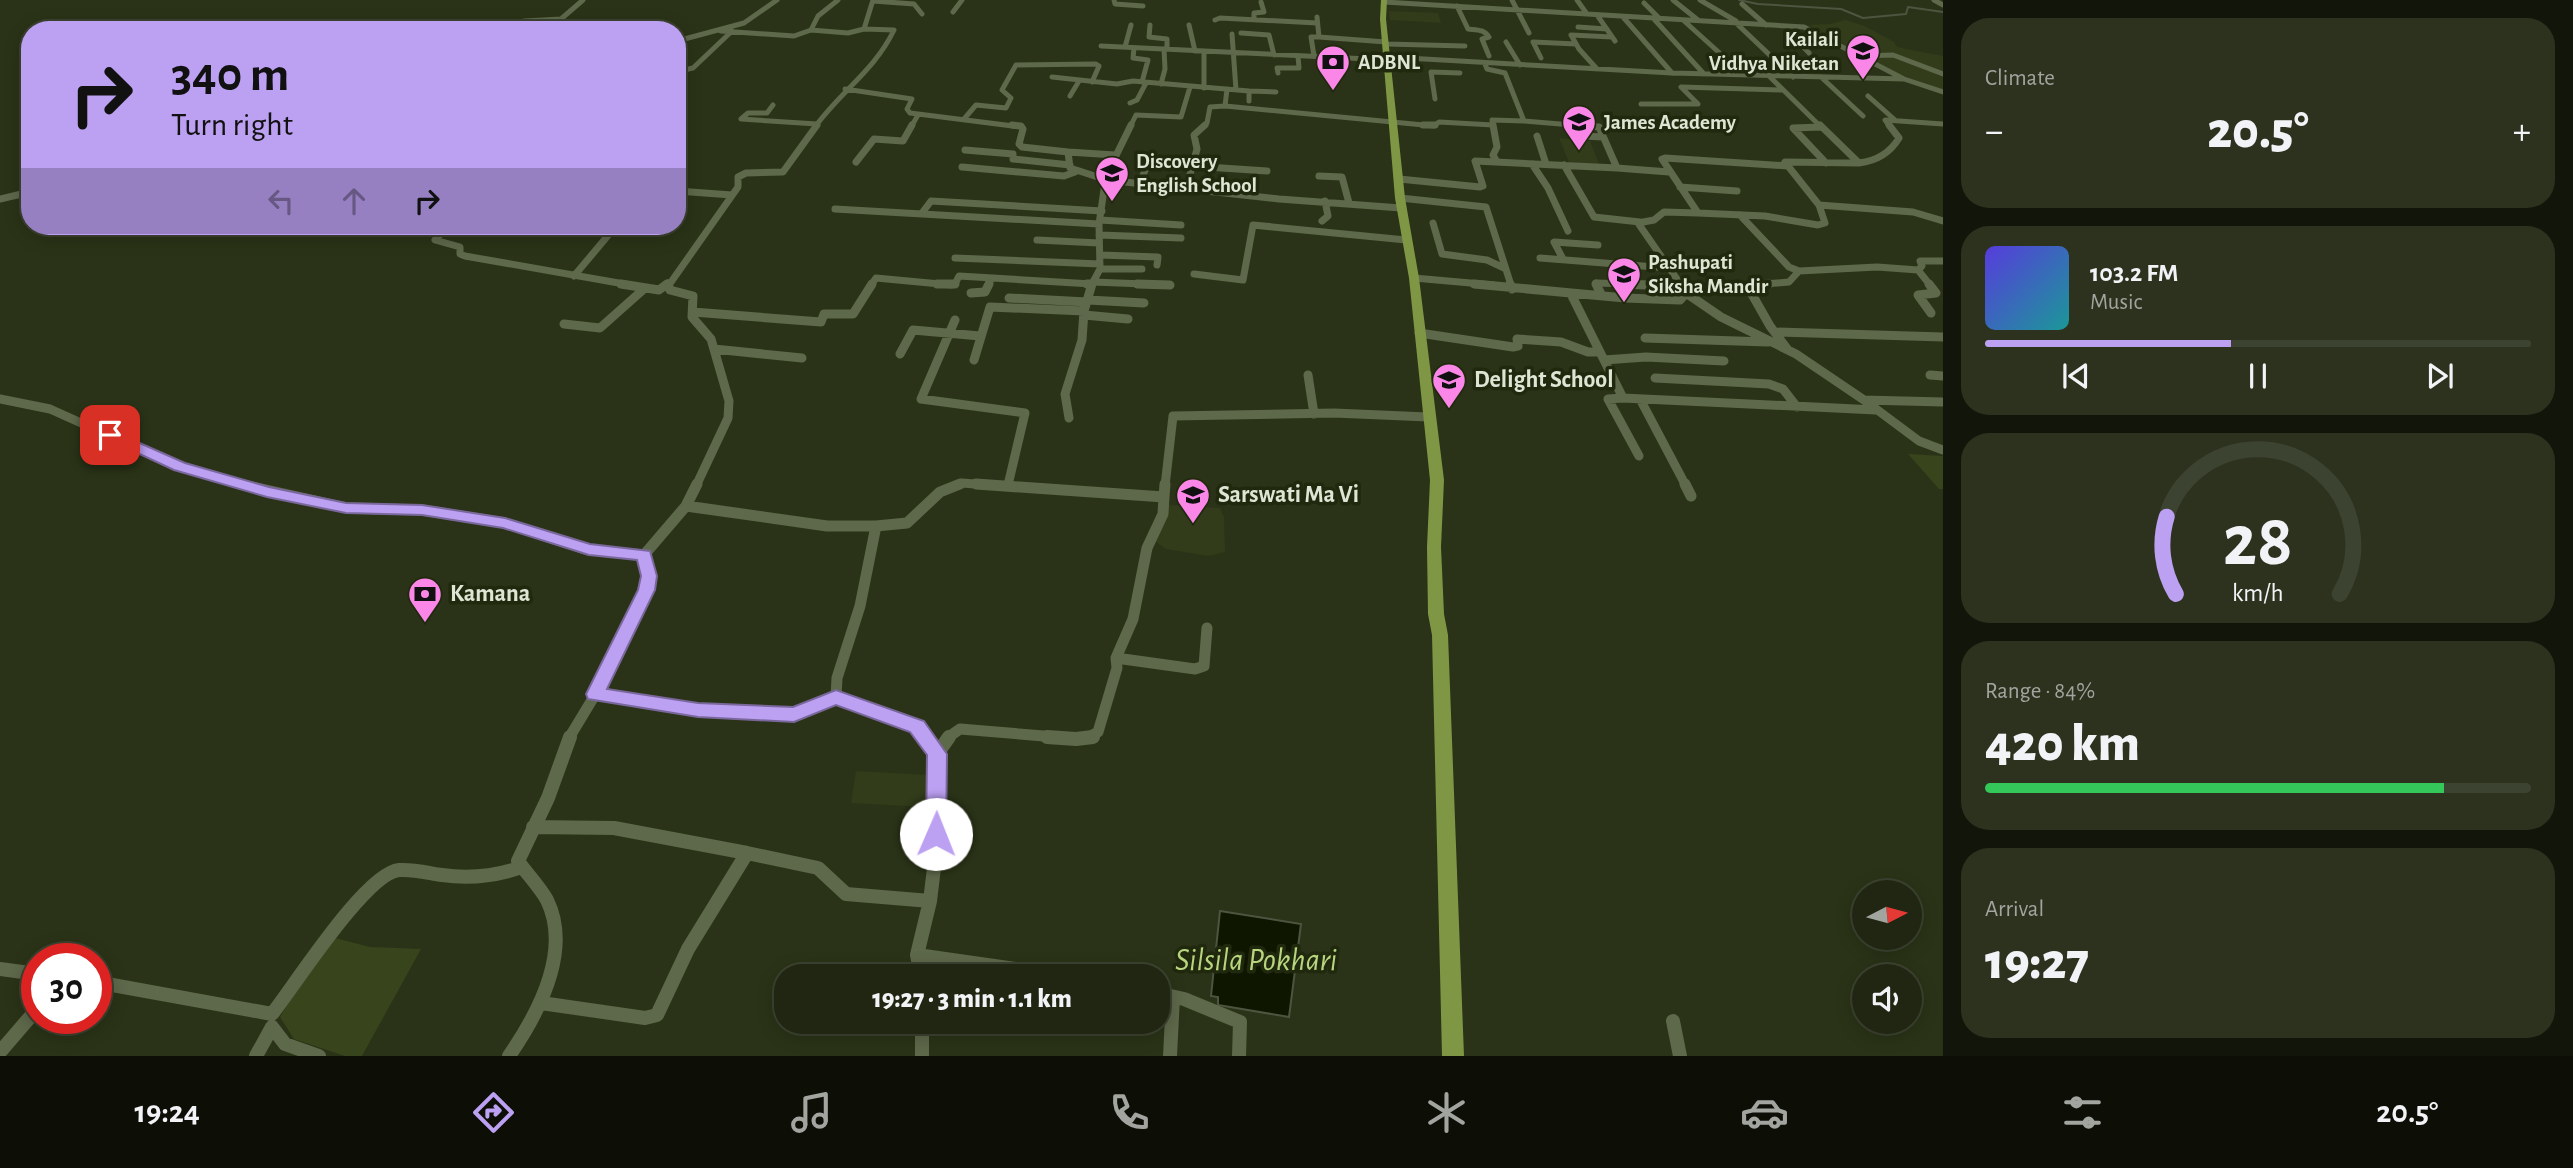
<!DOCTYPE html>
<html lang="en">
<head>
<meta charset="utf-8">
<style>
	body { margin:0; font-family:"Alegreya Sans",sans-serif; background:#2d321f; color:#f1f3f6; height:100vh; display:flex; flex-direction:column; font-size:26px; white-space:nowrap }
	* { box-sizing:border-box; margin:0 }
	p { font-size:23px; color:#a2a59f }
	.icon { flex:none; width:38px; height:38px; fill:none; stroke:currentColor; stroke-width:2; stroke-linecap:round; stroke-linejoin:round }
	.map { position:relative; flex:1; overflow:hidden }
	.panel { display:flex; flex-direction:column; gap:18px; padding:18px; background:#121509; width:630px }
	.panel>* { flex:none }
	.top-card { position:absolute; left:21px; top:21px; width:665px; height:214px; border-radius:28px; box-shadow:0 4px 18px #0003,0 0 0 2px #3d4331; background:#bca0f2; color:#111; overflow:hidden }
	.needle { width:46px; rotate:84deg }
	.controls { position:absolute; left:1852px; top:880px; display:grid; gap:14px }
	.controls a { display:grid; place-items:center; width:70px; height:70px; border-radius:50%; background:#202611; box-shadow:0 4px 18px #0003,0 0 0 2px #3d4331; font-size:35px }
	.speed { position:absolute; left:21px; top:943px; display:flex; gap:14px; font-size:35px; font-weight:700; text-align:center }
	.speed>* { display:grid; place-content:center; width:91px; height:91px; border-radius:50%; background:#202611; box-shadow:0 4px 18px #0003,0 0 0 2px #3d4331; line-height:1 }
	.speed .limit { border:10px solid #d22; background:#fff; color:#111 }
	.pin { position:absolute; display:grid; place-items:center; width:60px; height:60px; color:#fff; margin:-30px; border-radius:14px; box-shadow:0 4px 10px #0006 }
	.me { position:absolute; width:77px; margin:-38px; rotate:1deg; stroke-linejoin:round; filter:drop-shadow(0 0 5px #0008) }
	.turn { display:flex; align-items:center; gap:24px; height:147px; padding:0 35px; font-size:32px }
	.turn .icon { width:91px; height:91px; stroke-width:2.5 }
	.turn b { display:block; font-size:49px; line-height:60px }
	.lanes { display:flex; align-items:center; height:66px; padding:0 35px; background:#0003; justify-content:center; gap:35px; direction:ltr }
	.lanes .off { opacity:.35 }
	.big { font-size:52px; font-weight:800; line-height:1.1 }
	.panel .tile { flex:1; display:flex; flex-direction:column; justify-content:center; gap:10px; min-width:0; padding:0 24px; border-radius:28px; background:#2d321f }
	.panel .dial { align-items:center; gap:0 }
	.dial svg { height:182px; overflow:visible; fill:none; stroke:#3d4331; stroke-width:7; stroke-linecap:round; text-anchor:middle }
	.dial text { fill:#f1f3f6; stroke:none }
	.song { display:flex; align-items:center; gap:21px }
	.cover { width:84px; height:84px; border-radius:10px; background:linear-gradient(135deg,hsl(250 70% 55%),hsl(180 70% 35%)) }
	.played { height:7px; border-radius:4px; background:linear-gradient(90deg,#bca0f2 45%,#3d4331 45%) }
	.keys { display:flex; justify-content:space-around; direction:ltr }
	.heat { display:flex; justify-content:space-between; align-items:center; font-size:38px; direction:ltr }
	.charge { height:10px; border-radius:5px; background:linear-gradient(90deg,#34c759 84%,#3d4331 0) }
	.trip { position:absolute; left:774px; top:964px; width:396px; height:70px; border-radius:28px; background:#202611; box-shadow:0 4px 18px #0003,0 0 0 2px #3d4331; font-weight:800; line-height:70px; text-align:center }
	.menu { display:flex; height:112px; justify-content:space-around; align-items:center; background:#0d0f07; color:#a2a59f }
	.menu .icon { width:49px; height:49px }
	.menu .active { color:#bca0f2 }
	.menu b { font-size:32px; color:#f1f3f6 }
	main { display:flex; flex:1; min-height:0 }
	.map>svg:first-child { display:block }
</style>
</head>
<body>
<main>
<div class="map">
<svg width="1943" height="1056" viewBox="0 0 1943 1056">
	<rect width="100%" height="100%" fill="#2a3317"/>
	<path fill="#323c1a" d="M1389,11L1438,13L1441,23L1390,20Z
		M1845,20L1865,26L1894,42L1897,47L1943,56V91L1900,75L1809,25L1831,24Z
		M1559,138L1590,141L1599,164L1569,162Z
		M1169,505L1220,508L1224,517L1225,552L1208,556L1166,549L1156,542Z
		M856,771L929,775L925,807L851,803Z"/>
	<path fill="#38441b" d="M1908,454L1943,456V489H1939Z
		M335,938L370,947L421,949L362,1056H345L294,1039L280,1017L305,976Z"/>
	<path fill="#0e1600" stroke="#4d5440" stroke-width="2" d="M1220,911L1301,924L1289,1017L1218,1005V997L1211,996Z"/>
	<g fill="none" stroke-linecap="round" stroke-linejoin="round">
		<path stroke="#4d5440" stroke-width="2" d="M1739,0L1758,4L1841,9L1863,18L1906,14L1908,7L1943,12"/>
		<path stroke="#5e684a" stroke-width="5" d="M1114,0L1115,4L1143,6
			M1512,0L1529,33
			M1673,0L1698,20
			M1700,0L1736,21
			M1934,0L1943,5
			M873,1L914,4L922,14
			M1384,2L1587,14L1577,0
			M1644,3L1659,18
			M1742,4L1766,25
			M1457,6L1468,29C1477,30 1484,29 1489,37L1482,39L1489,56
			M953,12L962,0
			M1587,14L1804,27L1904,79L1943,92
			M1597,15L1615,41
			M1317,17L1319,37L1386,42
			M1623,17L1672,73
			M1254,18V13L1264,12L1261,2
			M1653,18L1704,74
			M1215,20L1220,18L1317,23
			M1683,20L1744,75
			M1736,23L1793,77
			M1150,25L1149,37L1167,39V49
			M1189,25L1195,51
			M1578,27L1607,29
			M477,30L489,24L515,25L524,21L561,19L583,0
			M811,30L818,16L838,0
			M721,31L794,36L811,30L848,33L864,29
			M1241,33L1269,35L1274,55
			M1232,34L1236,90
			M677,41L744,23L777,0
			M1506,42L1520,65
			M1386,44L1465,46
			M1101,46L1389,60
			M1125,47L1131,25
			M1134,48L1133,58L1148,60L1142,82
			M1204,52V88
			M1809,53L1798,41L1831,42
			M1314,56L1311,37H1319
			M1863,56L1893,55L1943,74
			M1389,57L1672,73L1904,79
			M1541,58L1533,42L1576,44
			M1485,64L1487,69L1505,73L1524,121L1596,127
			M1597,69L1579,49L1571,35L1612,37
			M1278,73L1277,68H1299L1298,56
			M1769,76L1821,127
			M677,77L684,70L693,68L732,31
			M1052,77L1117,84L1133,81L1249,91V101
			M1821,77L1863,116
			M1161,84L1165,69L1164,49
			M845,89L912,99L907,109L910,113L1021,127
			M1227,89L1225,106L1434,126L1439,122L1493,125
			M1249,91L1276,92
			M1070,96L1079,81
			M1868,96L1895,120
			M1435,99L1431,72L1460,73
			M1130,103L1137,100L1146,83
			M1641,104H1698L1681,87L1782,90
			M773,105L767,113H748L741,119L817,124
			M964,119L976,105L1006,108L1011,98L1002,90L1016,65L1096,64L1099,66L1092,82
			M815,127C840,92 875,70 894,30L864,29L873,0
			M911,127L918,115
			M1130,127L1136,115L1181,117L1190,87
			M1203,127L1207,123L1210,107L1225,106
			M1493,127L1492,120L1524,121
			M1890,127L1885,120L1943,124"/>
		<path stroke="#5e684a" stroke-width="7" d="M1012,125L1021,126L1023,129L1019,144L1022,147L1068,152L1070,168L1107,180L1279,199L1401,208
			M1423,125H1435
			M1493,125L1497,147L1493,155L1497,162
			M1574,125L1599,127L1617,168L1669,172
			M1821,127L1793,128L1826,163
			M1537,136L1546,164
			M1583,136L1603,137
			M965,150L1013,154V159L1070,165
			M1068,152L1115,155
			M1665,158L1788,166L1819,205L1825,223L1818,225L1765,216L1698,213L1662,159Z
			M856,162L874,139L903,141L912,125
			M1859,163C1876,161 1890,153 1899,138L1889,125
			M1532,164L1548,188L1568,231
			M1787,164L1785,162L1859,163L1820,125
			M1564,165L1594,217L1640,222
			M1192,166L1267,171
			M962,167L1064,176L1075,172
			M1319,176L1342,177L1349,203
			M1399,179L1480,187L1483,186L1475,161L1617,168
			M1140,183L1149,160
			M1680,187L1737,191
			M1186,189L1197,149L1194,135L1205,125
			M677,191L732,195
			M1400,198L1486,207L1511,285
			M0,199L30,192
			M1819,205L1913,212L1943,221
			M835,209L1099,224
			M922,213L931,201L1102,211
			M1740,215L1789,267L1799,271
			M1100,220L1181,225
			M1322,221L1328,216L1325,201
			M1433,223L1442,254L1487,260L1504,268
			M448,226L435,240L460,247V254L465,256L630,285
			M1099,235L1181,238
			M1037,240L1099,243
			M1100,255L1158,257L1157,265
			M955,258L1100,264
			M1540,258L1668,268
			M1563,259L1554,242L1598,245
			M1100,269H1142
			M1918,270L1930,285
			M1194,274L1243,280L1253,225L1406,240
			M574,276L616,226
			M1414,278L1493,285
			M1093,282L1170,285
			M665,285L668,283
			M669,285L738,187V177L746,173L783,172L817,125
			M871,285L876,278L951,285L955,284L959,276L1092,284L1100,269L1099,224L1106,176L1131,125
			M988,285L991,279
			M1597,285L1596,283L1665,285
			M1681,285L1638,223L1654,220L1664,212L1698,213
			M1753,285L1789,282L1799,271L1877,267L1918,270L1922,266L1920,261H1943"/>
		<path stroke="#5e684a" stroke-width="9" d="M621,284L659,290L667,284
			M668,284L670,290L693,296L692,317L711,339L729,401L728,418L696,486
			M937,284H955
			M1087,284H1092
			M1137,284L1170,285
			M1474,284L1625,298L1680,300L1686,293L1680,284
			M1510,284L1512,289
			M1596,284L1602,296
			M1616,284L1680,286
			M1769,284L1754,285L1749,289L1770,326L1788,350
			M1929,284L1936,293L1918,295L1931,313
			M971,293L985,292L989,284
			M1686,293L1721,317L1796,354L1864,400
			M1571,294L1623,398L1876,410
			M1009,298L1087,302
			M1088,300L1144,303
			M693,312L821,322L824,314H853L872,284
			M1084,315L1128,319
			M955,320L921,399L1025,413L1008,485
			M564,324L600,328L645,288
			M1775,332L1943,337
			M1419,333L1513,347L1518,346L1517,339L1561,342L1588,352H1600
			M1645,338L1768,342
			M714,349L802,358
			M900,354L913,330L980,336
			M974,360L990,307L1084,311
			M1604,360L1646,357L1724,361
			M1308,375L1314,414
			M1930,375L1943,376
			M1655,378L1769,384L1783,389L1797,407
			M1623,398L1608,399L1639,456
			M0,399L50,409L179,467L245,486
			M1640,399L1686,486
			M1943,402L1864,400L1919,441L1943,450
			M1069,418L1065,394L1082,340L1084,311L1092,284
			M955,486L962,483L1001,486
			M1165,486L1173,416L1334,413L1428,417"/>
		<path stroke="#5e684a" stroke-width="11" d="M239,484L347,508L422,510L505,523L588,550L644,555L686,506L827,526H876L907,523L940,492L960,484
			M976,484L1164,497L1165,484
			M1685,484L1691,496
			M686,506L697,484
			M876,526L860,606L837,678L836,697L917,726L926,738
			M1116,658L1195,669L1204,666L1207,628
			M595,694L698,710L795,715L836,697
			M569,738L601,685L647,590L649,576L644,555
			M947,738L960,729L1068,738
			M1087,738L1098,732L1117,668L1116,658L1133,619L1147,548L1163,514L1164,497"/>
		<path stroke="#5e684a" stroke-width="14" d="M925,737L937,754
			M1047,737L1076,739L1093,737
			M533,827L614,828L747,853
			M917,955L1066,976
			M0,969L37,974
			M921,976L917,955L930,901L935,860L937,754L949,737
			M96,982L272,1014C295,985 366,873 399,870C414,869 428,873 442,875C470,879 496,876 522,867
			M1157,993L1184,999L1240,1022L1239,1056
			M541,1003L645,1018L657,1015L688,949L747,853L818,868L846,894L930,901
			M1673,1021L1680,1056
			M922,1022V1056
			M0,1052L37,1009
			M256,1056L272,1027L285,1044L319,1056
			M509,1056C538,1014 572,951 547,900C539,886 527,874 518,861L548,798L570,737
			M1170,1056L1173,997"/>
		<path fill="#7f9745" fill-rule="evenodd" d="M1381,0H1387L1386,19L1405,198L1419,278L1444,480L1441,547L1444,614L1448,635L1464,1056H1442L1432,635L1428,614L1427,547L1430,480L1409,278L1395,198L1380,19Z"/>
	</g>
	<path fill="#bca0f2" stroke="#7a689d" stroke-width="2" d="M110,430L185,463L269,487L346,503L422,505L505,518L590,544L650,551L657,576L655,590L607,689L698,703L793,707L836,690L924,721L947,754L946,834L943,840L936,842L929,840L926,834L927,755L910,732L836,705L794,722L698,717L588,699L586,694L638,590L641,576L637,560L589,555L503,528L422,515L346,513L267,497L174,470L105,438L103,435L105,432Z"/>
	<defs>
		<g id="school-pin" transform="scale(1.75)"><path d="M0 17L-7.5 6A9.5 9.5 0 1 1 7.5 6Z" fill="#fa87e7" stroke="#20290d"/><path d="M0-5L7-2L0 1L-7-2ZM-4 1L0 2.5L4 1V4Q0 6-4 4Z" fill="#111"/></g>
		<g id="bank-pin" transform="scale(1.75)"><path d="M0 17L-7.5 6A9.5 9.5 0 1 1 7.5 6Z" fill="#fa87e7" stroke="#20290d"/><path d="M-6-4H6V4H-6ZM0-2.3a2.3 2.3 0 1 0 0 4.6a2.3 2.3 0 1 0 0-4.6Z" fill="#111"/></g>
	</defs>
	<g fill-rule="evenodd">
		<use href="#school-pin" x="1863" y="51"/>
		<use href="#bank-pin" x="1333" y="62"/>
		<use href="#school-pin" x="1579" y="122"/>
		<use href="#school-pin" x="1112" y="173"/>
		<use href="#school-pin" x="1624" y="274"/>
		<use href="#school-pin" x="1449" y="380"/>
		<use href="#school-pin" x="1193" y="495"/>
		<use href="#bank-pin" x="425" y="594"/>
	</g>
	<g text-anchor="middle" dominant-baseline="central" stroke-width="7" stroke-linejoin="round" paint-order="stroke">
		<g font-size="21" font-weight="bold" fill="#dfe5d4" stroke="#20290d" text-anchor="start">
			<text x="1839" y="39" text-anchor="end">Kailali<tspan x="1839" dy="24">Vidhya Niketan</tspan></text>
			<text x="1358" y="62">ADBNL</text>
			<text x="1604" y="122">James Academy</text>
			<text x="1136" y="161">Discovery<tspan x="1136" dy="24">English School</tspan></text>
			<text x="1648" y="262">Pashupati<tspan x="1648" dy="24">Siksha Mandir</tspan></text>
		</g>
		<g font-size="24" font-weight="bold" fill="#dfe5d4" stroke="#20290d" text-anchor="start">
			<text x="1474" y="380">Delight School</text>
			<text x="1218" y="495">Sarswati Ma Vi</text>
			<text x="450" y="594">Kamana</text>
		</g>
		<g font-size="32" font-style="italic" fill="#b9d57f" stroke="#20290d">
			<text x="1256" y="960">Silsila Pokhari</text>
		</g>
	</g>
</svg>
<div class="controls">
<a><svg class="needle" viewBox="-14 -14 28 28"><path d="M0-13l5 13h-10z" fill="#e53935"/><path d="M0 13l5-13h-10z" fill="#a2a59f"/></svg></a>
<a><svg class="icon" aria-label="sound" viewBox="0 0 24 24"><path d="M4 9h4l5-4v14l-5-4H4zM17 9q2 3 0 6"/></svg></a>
</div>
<div class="speed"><div class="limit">30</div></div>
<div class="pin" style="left:110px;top:435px;background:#d93025"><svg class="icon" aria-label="arrive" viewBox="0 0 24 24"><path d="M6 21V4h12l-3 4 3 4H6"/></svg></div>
<svg class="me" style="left:936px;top:834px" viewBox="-20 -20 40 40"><circle r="19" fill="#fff"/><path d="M0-13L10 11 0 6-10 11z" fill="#bca0f2"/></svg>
<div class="trip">19:27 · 3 min · 1.1 km</div>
<div class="top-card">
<div class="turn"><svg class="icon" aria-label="right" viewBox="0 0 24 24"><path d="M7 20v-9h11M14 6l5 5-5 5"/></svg><div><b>340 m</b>Turn right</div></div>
<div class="lanes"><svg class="icon off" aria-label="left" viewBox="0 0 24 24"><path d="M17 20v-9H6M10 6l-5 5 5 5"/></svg><svg class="icon off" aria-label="ahead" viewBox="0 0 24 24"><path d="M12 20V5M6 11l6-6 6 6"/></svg><svg class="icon" aria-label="right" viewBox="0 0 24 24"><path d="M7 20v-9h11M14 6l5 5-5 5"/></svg></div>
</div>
</div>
<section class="panel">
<div class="tile"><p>Climate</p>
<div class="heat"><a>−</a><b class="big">20.5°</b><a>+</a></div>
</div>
<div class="tile">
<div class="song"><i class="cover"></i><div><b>103.2 FM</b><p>Music</p></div></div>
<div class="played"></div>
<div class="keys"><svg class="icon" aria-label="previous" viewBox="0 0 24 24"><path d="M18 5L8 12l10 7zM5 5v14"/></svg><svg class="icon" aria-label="pause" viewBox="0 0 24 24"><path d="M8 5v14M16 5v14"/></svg><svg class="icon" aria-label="next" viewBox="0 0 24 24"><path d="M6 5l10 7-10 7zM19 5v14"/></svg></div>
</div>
<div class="tile dial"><svg viewBox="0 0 100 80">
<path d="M14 69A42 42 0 1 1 86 69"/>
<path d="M14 69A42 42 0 0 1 10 35" stroke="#bca0f2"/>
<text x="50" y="56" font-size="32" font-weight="700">28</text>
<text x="50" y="72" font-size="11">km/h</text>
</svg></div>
<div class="tile"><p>Range · 84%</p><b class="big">420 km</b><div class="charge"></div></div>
<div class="tile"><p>Arrival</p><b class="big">19:27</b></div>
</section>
</main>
<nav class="menu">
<b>19:24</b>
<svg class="icon active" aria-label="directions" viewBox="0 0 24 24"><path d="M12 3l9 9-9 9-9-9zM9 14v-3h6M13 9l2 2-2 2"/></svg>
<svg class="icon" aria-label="music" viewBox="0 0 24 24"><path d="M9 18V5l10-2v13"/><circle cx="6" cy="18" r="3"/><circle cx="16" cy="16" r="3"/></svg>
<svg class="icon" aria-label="phone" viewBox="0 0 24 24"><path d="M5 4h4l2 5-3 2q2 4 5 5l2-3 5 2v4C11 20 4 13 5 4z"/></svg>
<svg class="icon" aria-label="climate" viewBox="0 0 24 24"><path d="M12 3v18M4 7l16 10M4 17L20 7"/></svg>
<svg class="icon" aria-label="car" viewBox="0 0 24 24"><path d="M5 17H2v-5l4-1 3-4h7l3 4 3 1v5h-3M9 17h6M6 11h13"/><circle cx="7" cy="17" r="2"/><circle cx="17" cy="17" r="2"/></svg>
<svg class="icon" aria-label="filters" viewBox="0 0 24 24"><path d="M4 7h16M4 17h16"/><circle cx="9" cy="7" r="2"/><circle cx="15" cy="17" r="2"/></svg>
<b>20.5°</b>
</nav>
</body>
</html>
